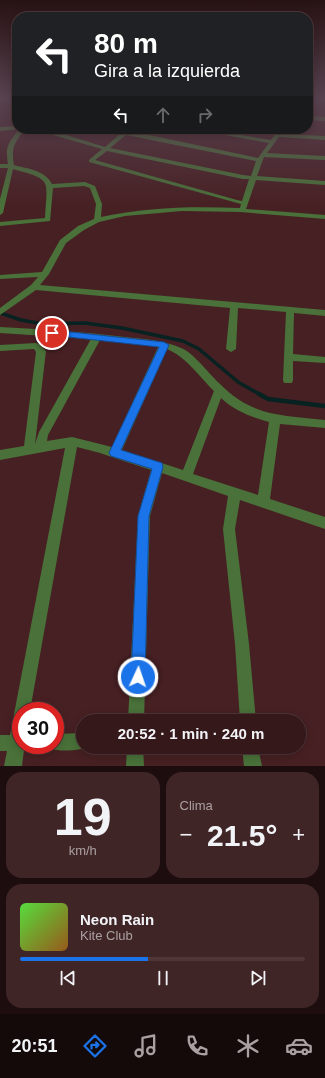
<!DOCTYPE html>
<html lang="es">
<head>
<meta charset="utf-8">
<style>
	body { margin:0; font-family:Arial,sans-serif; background:#402527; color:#f1f3f6; height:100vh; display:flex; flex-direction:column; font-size:15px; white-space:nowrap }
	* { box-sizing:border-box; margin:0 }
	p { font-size:13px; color:#aaa0a2 }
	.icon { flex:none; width:22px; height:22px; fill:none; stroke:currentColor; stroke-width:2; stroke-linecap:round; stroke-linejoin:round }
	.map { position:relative; height:766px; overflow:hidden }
	.sheet { display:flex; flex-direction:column; gap:6px; padding:6px; background:#1d0d0e; flex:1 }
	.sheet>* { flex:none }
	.guide { position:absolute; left:12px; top:12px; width:301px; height:122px; border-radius:16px; box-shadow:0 2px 10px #0003,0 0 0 1px #4f3739; background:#202124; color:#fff; overflow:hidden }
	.speed { position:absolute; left:12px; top:702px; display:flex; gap:8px; font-size:20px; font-weight:700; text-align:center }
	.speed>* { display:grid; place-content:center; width:52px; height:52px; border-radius:50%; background:#35181a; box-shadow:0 2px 10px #0003,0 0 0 1px #4f3739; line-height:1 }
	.speed .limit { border:6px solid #d22; background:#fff; color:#111 }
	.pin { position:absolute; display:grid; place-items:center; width:34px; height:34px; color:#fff; margin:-17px; border:2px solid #fff; border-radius:50%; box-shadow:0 1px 4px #0007 }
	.me { position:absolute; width:44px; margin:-22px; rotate:3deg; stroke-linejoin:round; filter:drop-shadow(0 0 3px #0008) }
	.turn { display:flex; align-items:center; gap:14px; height:84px; padding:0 16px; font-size:18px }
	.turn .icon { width:52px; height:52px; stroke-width:2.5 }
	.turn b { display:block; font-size:28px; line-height:34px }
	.lanes { display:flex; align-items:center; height:38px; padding:0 16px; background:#0003; justify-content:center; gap:20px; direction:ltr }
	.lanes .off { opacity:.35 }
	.big { font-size:30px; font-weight:700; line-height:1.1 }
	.sheet .tile { flex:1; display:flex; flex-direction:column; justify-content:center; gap:6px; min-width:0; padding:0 14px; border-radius:16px; background:#402527 }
	.sheet .dial { align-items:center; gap:0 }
	.dial b { font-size:52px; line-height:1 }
	.song { display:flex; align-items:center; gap:12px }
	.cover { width:48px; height:48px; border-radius:6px; background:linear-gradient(135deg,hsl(110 70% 55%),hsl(30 70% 35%)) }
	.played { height:4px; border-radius:2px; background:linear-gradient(90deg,#1a73e8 45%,#4f3739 45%) }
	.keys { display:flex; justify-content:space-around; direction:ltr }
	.heat { display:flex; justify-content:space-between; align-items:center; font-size:22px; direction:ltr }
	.sheet .tiles { flex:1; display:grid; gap:6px; grid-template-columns:1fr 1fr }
	.tile:last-child { grid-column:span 2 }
	.trip { position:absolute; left:76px; top:714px; width:230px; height:40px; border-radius:20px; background:#35181a; box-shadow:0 2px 10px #0003,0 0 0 1px #4f3739; font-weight:700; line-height:40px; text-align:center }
	.menu { display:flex; height:64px; justify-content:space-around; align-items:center; background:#150a0a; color:#aaa0a2 }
	.menu .icon { width:28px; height:28px }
	.menu .active { color:#1a73e8 }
	.menu b { font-size:18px; color:#f1f3f6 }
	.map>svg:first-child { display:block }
</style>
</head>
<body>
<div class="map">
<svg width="325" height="766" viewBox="0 0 325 766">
	<rect width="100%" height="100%" fill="#472023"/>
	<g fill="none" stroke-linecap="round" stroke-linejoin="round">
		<path stroke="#082121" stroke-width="3.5" d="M0,313L21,320L43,324L85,323L122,328L183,341L199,349L238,382L261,395"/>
		<path stroke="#082121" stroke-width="4.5" d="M259,394L268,399L325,406"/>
		<path fill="#497139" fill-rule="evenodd" d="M308,116L325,117V121L308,120Z
			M17,126V129H19L0,131V127Z
			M19,129H25C14,144 11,147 14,165C28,169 45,170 52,184L85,182L95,186L102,204L101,217C147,207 192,206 240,208L241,204L89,162V160L102,149L49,134L40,129H47L105,147L120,134L95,129H108L154,136L258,158L269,143L192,129H205L271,140L279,129H285L281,134L325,136V140L279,137L267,153L325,156V160L264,157L257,176L325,181V185L256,180L246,209L325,215V219L240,212L182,211L125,216L99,222L84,230L66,243L49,274L40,285L325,310V316L294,313L293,354L325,357V363L293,361V380L292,383H284L283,380L286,312L238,308L236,349L231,352L226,349L230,308L36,290L0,315V308L31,285L38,277L0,279V275L42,272L60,240L78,226L94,219L96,204L90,188L84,186L53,188L50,221L0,226V222L45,218C47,179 53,180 13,169L3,213L0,215V199L8,168H0V164H8C5,145 8,144 19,129ZM126,135L256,161L251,176L243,175L110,148ZM107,151L243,179H249L242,201L237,200L95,160Z
			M0,327C42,329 83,332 125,337C144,339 163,340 181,348C194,353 209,374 219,383C252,417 281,415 325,420V428L280,424L270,499L325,517V529L240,500L235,529L249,644L256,721H240L235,644L223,529L228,496L162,473L150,516L144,721H128L138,516L151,470L100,453L77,447L30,711H21V745H29L27,749L24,750L22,766H4L7,751H0V735H10L65,448L0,460V450L24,446L36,352L34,349L0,351V345L36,343L39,344L46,351L35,444L39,432L91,339L0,333ZM100,340L158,347L112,447L72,437L47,441L48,435ZM167,349C186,357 199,376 214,391L183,470L122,450ZM221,398C235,411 251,417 269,422L258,495L193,474Z
			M83,733V747H89C78,751 60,752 49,748L48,745H55V734Z
			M127,747H143L144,766H126Z
			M242,747H258L262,766H244Z"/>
	</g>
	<linearGradient id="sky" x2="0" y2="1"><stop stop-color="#271213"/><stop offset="0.48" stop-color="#584250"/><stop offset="1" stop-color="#584250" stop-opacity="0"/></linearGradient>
	<rect width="325" height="205" fill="url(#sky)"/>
	<path fill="#1a73e8" stroke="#114b97" d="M52,330L164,342L169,345L121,450L162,463L163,467L149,516L145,677L143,682L138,684L133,682L131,677L138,516L152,469L111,456L109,453L159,347L50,335L48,333Z"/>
</svg>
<div class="speed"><div class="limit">30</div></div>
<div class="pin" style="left:52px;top:333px;background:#d93025"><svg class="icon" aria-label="arrive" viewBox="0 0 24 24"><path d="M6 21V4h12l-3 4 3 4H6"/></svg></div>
<svg class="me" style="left:138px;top:677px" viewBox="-20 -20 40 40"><circle r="17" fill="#1a73e8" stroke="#fff" stroke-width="3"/><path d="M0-11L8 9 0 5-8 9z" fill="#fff"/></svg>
<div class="trip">20:52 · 1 min · 240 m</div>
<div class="guide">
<div class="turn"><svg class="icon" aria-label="left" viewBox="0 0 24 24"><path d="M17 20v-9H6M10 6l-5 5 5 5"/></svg><div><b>80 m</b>Gira a la izquierda</div></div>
<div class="lanes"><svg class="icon" aria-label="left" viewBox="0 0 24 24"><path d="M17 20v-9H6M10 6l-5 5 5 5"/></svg><svg class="icon off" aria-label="ahead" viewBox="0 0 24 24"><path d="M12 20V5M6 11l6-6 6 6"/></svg><svg class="icon off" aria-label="right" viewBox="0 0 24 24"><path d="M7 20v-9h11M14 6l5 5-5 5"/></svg></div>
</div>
</div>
<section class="sheet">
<div class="tiles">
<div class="tile dial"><b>19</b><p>km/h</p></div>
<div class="tile"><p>Clima</p>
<div class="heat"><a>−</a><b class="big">21.5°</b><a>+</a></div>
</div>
<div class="tile">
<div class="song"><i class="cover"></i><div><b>Neon Rain</b><p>Kite Club</p></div></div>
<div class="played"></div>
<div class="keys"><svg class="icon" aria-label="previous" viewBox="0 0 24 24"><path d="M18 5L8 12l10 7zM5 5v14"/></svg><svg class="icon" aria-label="pause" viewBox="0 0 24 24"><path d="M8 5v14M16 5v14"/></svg><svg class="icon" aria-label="next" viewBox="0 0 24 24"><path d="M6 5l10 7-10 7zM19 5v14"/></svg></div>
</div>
</div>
</section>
<nav class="menu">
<b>20:51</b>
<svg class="icon active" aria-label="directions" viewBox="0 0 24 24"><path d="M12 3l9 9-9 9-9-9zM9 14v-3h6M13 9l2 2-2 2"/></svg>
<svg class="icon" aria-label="music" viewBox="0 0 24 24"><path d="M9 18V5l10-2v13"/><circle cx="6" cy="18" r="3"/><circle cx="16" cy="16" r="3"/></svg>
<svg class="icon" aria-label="phone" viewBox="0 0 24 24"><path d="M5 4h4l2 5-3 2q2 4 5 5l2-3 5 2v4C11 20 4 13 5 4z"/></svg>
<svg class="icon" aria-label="climate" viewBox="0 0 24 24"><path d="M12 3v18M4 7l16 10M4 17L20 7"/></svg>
<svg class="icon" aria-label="car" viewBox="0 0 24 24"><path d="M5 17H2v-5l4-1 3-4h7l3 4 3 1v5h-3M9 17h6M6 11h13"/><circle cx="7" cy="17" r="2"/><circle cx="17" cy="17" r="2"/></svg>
</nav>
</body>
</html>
